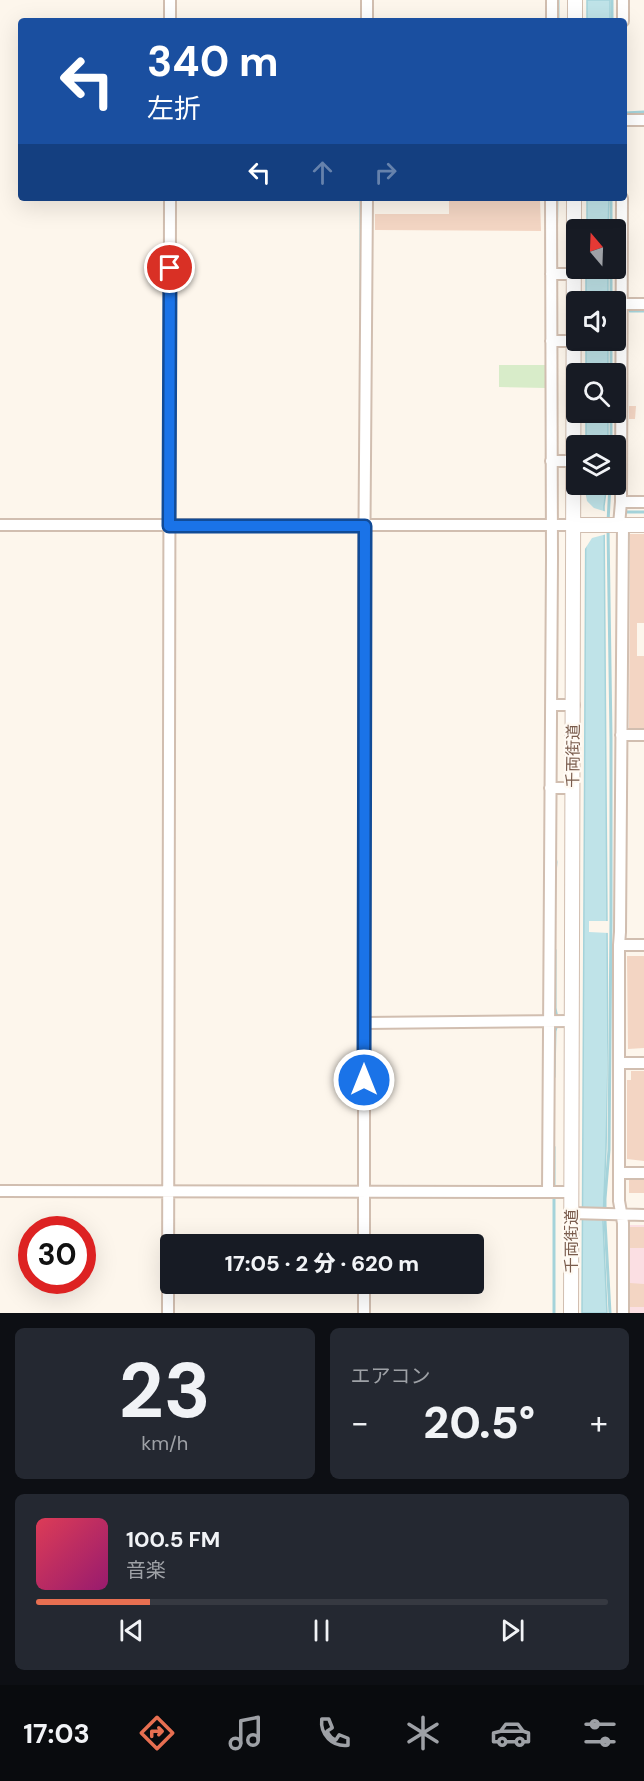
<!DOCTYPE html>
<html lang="ja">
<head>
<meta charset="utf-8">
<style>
	body { margin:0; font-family:"DM Sans","Noto Sans JP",sans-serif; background:#242831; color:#f1f3f6; height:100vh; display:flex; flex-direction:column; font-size:22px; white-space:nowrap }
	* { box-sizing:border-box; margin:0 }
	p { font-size:20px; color:#9ea1a6 }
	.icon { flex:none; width:33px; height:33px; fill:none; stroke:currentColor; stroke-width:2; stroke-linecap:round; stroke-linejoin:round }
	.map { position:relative; height:1313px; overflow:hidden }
	.side { display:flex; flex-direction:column; gap:15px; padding:15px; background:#0d0f14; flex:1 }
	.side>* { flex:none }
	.hud { position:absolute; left:18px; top:18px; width:609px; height:183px; border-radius:6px; box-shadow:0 6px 24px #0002; background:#1a4fa0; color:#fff; overflow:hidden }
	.needle { width:39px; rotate:341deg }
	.controls { position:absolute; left:566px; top:219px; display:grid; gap:12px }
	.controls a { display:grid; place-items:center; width:60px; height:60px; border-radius:6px; background:#171b24; box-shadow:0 6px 24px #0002; font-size:30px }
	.speed { position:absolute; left:18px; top:1216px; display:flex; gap:12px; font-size:30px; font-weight:700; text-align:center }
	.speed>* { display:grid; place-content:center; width:78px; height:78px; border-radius:50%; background:#171b24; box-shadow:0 6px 24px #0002; line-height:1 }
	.speed .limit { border:9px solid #d22; background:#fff; color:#111 }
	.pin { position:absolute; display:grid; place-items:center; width:51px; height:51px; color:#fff; margin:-26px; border:3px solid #fff; border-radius:50%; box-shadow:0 2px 6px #0007 }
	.me { position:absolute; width:66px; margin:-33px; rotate:0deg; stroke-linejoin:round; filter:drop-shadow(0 0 4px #0008) }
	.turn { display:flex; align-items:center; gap:21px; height:126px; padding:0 30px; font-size:27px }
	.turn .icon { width:78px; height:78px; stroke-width:2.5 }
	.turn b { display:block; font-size:42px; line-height:51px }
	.lanes { display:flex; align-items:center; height:57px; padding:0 30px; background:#0003; justify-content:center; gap:30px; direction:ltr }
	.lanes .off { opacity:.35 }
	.big { font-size:45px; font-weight:800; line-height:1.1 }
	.side .tile { flex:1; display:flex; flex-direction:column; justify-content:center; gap:9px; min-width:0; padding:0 21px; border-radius:9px; background:#242831 }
	.side .dial { align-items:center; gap:0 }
	.dial b { font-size:78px; line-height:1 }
	.song { display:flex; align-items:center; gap:18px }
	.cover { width:72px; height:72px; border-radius:9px; background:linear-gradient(135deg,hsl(350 70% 55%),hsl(320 70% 35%)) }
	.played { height:6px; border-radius:3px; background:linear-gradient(90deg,#e76f51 20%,#363941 20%) }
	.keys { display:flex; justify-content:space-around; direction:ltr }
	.heat { display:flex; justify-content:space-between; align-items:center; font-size:33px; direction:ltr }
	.side .tiles { flex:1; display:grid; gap:15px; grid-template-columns:1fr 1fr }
	.tile:last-child { grid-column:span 2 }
	.trip { position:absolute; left:160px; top:1234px; width:324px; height:60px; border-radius:6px; background:#171b24; box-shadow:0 6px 24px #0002; font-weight:800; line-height:60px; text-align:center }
	.tab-bar { display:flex; height:96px; justify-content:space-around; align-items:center; background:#090b0e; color:#9ea1a6 }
	.tab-bar .icon { width:42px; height:42px }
	.tab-bar .selected { color:#e76f51 }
	.tab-bar b { font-size:27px; color:#f1f3f6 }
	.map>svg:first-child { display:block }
</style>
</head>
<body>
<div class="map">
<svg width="644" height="1313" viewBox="0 0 644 1313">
	<rect width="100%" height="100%" fill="#fdf6ec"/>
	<path fill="#fbdfe3" d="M627,1225H644V1313H627Z"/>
	<path fill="#d8ecc9" d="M499,365H546V388L499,387Z"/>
	<path fill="#bfe3e8" stroke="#a5d3da" stroke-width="1.5" d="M587,0H610V21H587Z
		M587,198H609L608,229H587Z
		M586,269H608V301H586Z
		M586,341H608V373H586Z
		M586,413H608V445H586Z
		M607,484L604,506L608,1063L606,1149L603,1221L607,1313H582L586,485Z"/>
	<path fill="#fdf6ec" d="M584,494H586L587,501L594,508L607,512V534L592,538L583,552Z
		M589,921H610L609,1150H607L609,933L589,932Z"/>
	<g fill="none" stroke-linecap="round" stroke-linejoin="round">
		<path stroke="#a5d3da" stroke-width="3" d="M558,21V0
			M612,21V0
			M625,113L644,112
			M611,230V198
			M556,253L557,198
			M611,302V268
			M630,311H644
			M361,361V198
			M611,374V340
			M611,446V412
			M623,512H644
			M608,522L610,484
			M608,528L611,738V920L609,1150L605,1199V1221L610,1313
			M555,874L556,862L555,857
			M555,950V1008L557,1018
			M554,1077L555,1031L557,1024
			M554,1147V1188
			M554,1195V1313"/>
	</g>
	<path fill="#f3d5c3" d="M449,198H540L541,231L375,230V214H449Z
		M629,406H636L635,419H629Z
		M630,534H644V623H637V656H644V728H629Z
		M627,956H644V1048L628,1049Z
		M631,1071H644V1161L627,1159V1080H631Z
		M629,1180H644V1193H629Z
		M630,1227H644V1248H630Z
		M630,1283L644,1284V1307H630Z"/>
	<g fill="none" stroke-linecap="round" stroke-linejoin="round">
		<g stroke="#d1beb0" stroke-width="14">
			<path id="minor" d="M170,21V0
				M367,21V0
				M552,21V0
				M623,21V0
				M624,120H644
				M551,274H574
				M622,304H644
				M551,341H574
				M551,461H574
				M621,502H644
				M0,525H574
				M619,525L621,502L622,198
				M551,705H574
				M621,735H644
				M550,788H573
				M619,945H644
				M365,1023L571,1021
				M619,1063H644
				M619,1173H644
				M0,1191L571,1192
				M548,1192L552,559L551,198
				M572,1213L644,1215
				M364,1245V590L367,198
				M168,1313L170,198
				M364,1313V1284
				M623,1313V1223L619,1201V945L620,932L623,525"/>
		</g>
		<g stroke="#d1beb0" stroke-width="16">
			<path id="tertiary" d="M575,21V0
				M574,525H644
				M571,1313L574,198"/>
		</g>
		<use href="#minor" stroke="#fff" stroke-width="10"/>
		<use href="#tertiary" stroke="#fff" stroke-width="14"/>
	</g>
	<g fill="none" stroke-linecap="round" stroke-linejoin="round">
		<g stroke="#114b97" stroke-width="15">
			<path id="route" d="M170,268L169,526H365L364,1080"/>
		</g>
		<use href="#route" stroke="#1a73e8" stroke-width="10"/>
	</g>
	<g text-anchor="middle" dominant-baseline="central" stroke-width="4.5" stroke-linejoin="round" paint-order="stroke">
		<g font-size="16" fill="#7a5c4d" stroke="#fffaf3">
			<text transform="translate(573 756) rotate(-89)">千両街道</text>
			<text transform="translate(571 1241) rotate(-90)">千両街道</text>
		</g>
	</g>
</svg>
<div class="controls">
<a><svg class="needle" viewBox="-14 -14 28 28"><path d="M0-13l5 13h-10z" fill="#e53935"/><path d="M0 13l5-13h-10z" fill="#9ea1a6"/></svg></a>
<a><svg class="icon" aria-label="sound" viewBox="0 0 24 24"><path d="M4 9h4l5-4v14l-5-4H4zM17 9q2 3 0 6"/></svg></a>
<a><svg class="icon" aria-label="search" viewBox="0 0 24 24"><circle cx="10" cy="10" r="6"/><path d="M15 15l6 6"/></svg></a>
<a><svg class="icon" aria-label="layers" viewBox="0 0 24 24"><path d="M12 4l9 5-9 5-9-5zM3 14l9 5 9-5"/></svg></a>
</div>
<div class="speed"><div class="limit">30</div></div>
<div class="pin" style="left:170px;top:268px;background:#d93025"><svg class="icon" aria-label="arrive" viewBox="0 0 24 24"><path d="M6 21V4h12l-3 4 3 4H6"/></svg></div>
<svg class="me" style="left:364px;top:1080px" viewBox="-20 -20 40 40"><circle r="17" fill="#1a73e8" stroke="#fff" stroke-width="3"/><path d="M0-11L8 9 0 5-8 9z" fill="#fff"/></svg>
<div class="trip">17:05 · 2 分 · 620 m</div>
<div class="hud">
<div class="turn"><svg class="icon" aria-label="left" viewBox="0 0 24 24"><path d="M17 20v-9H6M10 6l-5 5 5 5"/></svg><div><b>340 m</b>左折</div></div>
<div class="lanes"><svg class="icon" aria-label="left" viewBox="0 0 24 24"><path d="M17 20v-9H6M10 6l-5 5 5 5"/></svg><svg class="icon off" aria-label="ahead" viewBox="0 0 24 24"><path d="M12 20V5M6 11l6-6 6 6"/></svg><svg class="icon off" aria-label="right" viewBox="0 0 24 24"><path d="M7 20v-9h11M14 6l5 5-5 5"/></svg></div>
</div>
</div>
<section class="side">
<div class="tiles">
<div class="tile dial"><b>23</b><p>km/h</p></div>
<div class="tile"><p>エアコン</p>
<div class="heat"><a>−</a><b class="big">20.5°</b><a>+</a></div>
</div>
<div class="tile">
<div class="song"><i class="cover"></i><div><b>100.5 FM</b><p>音楽</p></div></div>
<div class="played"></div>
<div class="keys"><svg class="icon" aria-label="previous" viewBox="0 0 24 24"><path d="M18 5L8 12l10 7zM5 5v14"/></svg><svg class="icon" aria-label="pause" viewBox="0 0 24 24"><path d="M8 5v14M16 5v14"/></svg><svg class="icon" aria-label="next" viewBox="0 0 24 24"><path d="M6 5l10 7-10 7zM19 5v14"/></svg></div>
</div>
</div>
</section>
<nav class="tab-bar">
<b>17:03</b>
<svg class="icon selected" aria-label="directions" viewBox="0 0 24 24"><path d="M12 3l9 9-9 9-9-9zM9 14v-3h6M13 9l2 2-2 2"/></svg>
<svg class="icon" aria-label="music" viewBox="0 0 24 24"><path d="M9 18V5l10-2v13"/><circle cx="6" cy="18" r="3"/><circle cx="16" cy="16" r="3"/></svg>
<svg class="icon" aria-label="phone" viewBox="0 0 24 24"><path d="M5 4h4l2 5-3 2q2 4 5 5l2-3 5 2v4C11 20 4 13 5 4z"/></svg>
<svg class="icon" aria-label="climate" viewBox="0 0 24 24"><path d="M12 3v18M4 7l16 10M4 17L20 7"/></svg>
<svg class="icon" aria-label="car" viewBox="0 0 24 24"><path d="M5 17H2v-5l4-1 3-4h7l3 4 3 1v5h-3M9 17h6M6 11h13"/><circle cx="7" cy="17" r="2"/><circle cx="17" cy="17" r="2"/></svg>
<svg class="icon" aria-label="filters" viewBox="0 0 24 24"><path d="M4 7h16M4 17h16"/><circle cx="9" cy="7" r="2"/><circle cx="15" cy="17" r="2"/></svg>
</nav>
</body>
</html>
